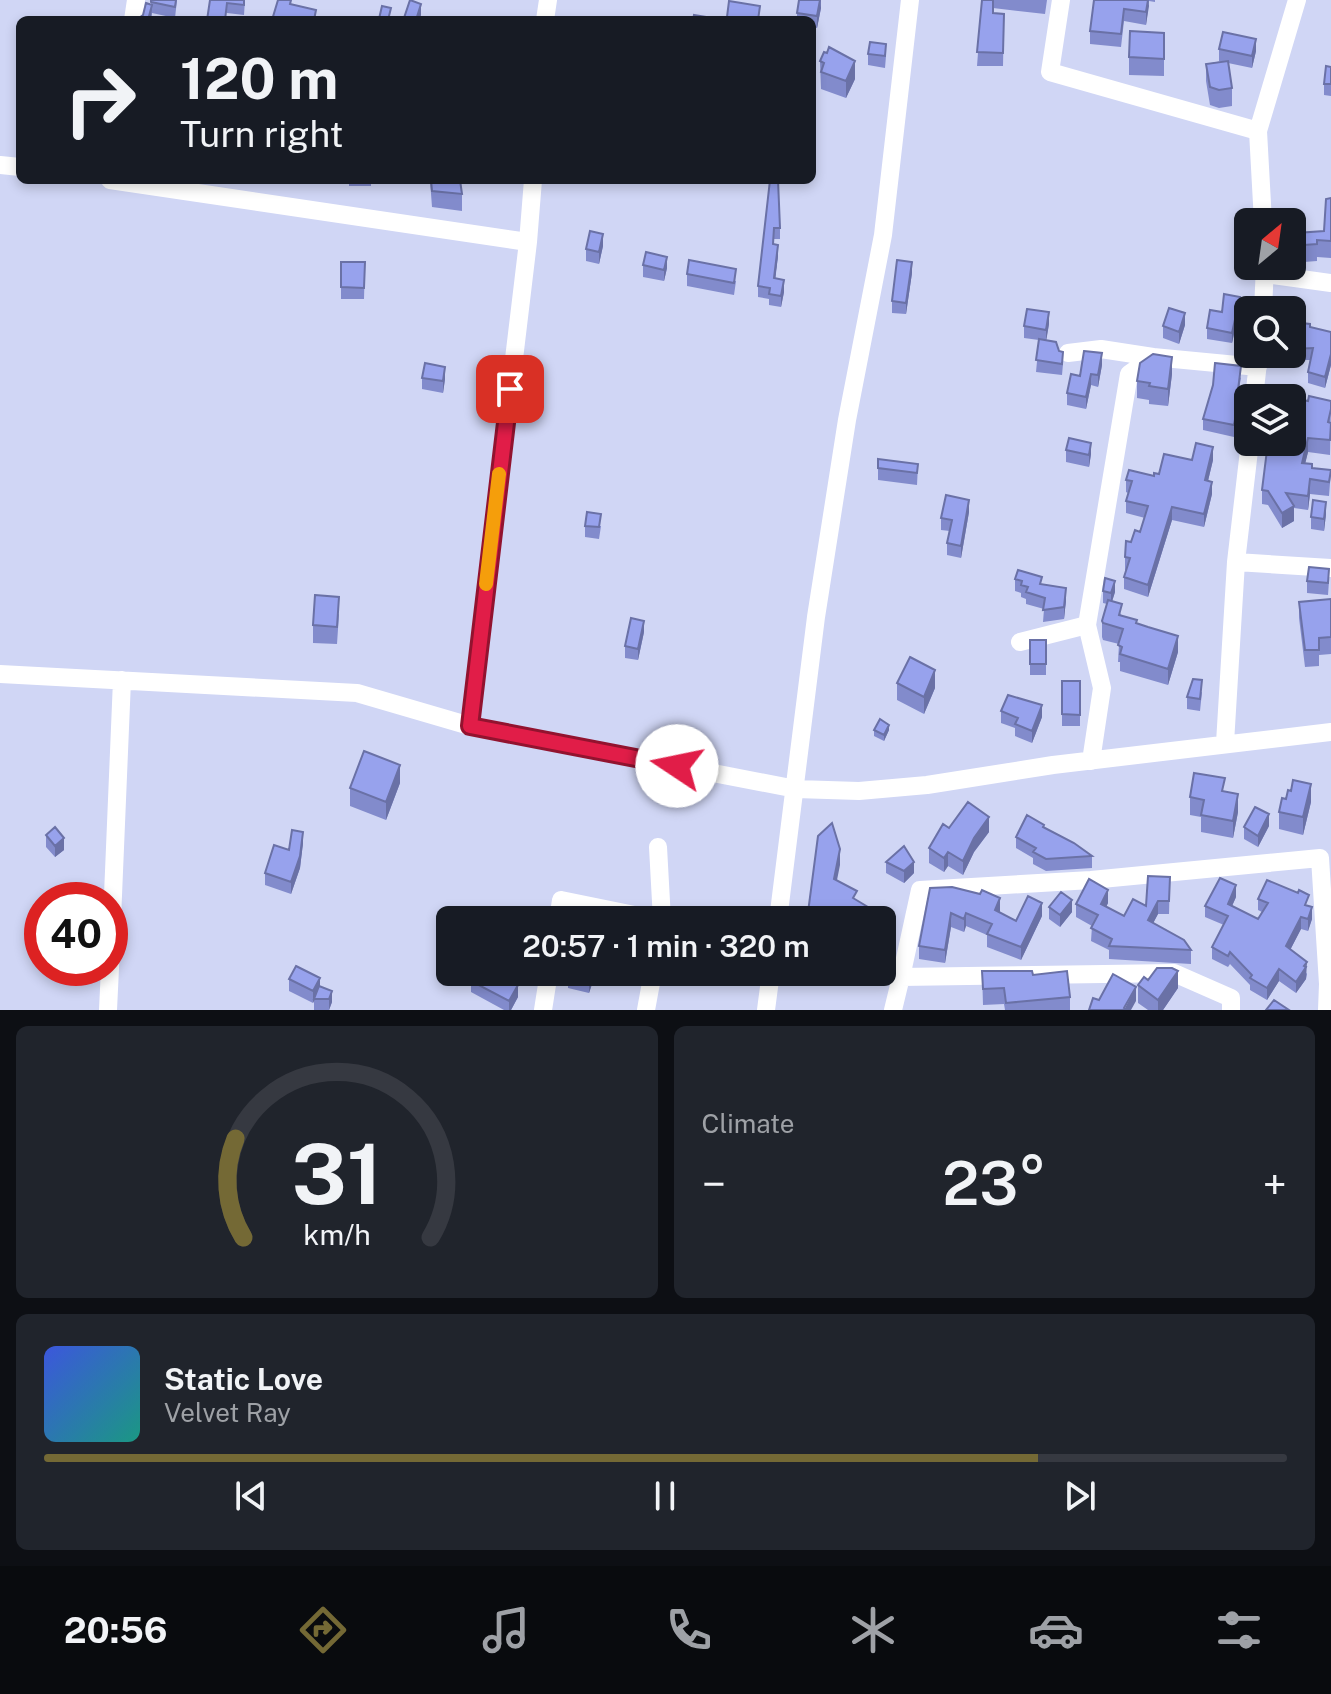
<!DOCTYPE html>
<html lang="en">
<head>
<meta charset="utf-8">
<style>
	body { margin:0; font-family:"Public Sans",sans-serif; background:#20242c; color:#f1f3f6; height:100vh; display:flex; flex-direction:column; font-size:30px; white-space:nowrap }
	* { box-sizing:border-box; margin:0 }
	p { font-size:26px; color:#9ea1a6 }
	.icon { flex:none; width:44px; height:44px; fill:none; stroke:currentColor; stroke-width:2; stroke-linecap:round; stroke-linejoin:round }
	.map { position:relative; height:1010px; overflow:hidden }
	.drawer { display:flex; flex-direction:column; gap:16px; padding:16px; background:#0d0f14; flex:1 }
	.drawer>* { flex:none }
	.banner { position:absolute; left:16px; top:16px; width:800px; height:168px; border-radius:12px; box-shadow:0 4px 12px #0003; background:#171b24; color:#f1f3f6; overflow:hidden }
	.needle { width:52px; rotate:29deg }
	.fabs { position:absolute; left:1234px; top:208px; display:grid; gap:16px }
	.fabs a { display:grid; place-items:center; width:72px; height:72px; border-radius:12px; background:#171b24; box-shadow:0 4px 12px #0003; font-size:40px }
	.speed { position:absolute; left:24px; top:882px; display:flex; gap:16px; font-size:40px; font-weight:700; text-align:center }
	.speed>* { display:grid; place-content:center; width:104px; height:104px; border-radius:50%; background:#171b24; box-shadow:0 4px 12px #0003; line-height:1 }
	.speed .limit { border:12px solid #d22; background:#fff; color:#111 }
	.pin { position:absolute; display:grid; place-items:center; width:68px; height:68px; color:#fff; margin:-34px; border-radius:16px; box-shadow:0 4px 12px #0006 }
	.me { position:absolute; width:88px; margin:-44px; rotate:281deg; stroke-linejoin:round; filter:drop-shadow(0 0 6px #0008) }
	.turn { display:flex; align-items:center; gap:28px; height:168px; padding:0 32px; font-size:36px }
	.turn .icon { width:104px; height:104px; stroke-width:2.5 }
	.turn b { display:block; font-size:56px; line-height:68px }
	.big { font-size:60px; font-weight:600; line-height:1.1 }
	.drawer .widget { flex:1; display:flex; flex-direction:column; justify-content:center; gap:12px; min-width:0; padding:0 28px; border-radius:12px; background:#20242c }
	.drawer .dial { align-items:center; gap:0 }
	.dial svg { height:208px; overflow:visible; fill:none; stroke:#363941; stroke-width:7; stroke-linecap:round; text-anchor:middle }
	.dial text { fill:#f1f3f6; stroke:none }
	.song { display:flex; align-items:center; gap:24px }
	.cover { width:96px; height:96px; border-radius:12px; background:linear-gradient(135deg,hsl(230 70% 55%),hsl(170 70% 35%)) }
	.played { height:8px; border-radius:4px; background:linear-gradient(90deg,#746935 80%,#363941 80%) }
	.keys { display:flex; justify-content:space-around; direction:ltr }
	.heat { display:flex; justify-content:space-between; align-items:center; font-size:44px; direction:ltr }
	.drawer .tiles { flex:1; display:grid; gap:16px; grid-template-columns:1fr 1fr }
	.widget:last-child { grid-column:span 2 }
	.trip { position:absolute; left:436px; top:906px; width:460px; height:80px; border-radius:12px; background:#171b24; box-shadow:0 4px 12px #0003; font-weight:600; line-height:80px; text-align:center }
	.menu { display:flex; height:128px; justify-content:space-around; align-items:center; background:#090b0e; color:#9ea1a6 }
	.menu .icon { width:56px; height:56px }
	.menu .on { color:#746935 }
	.menu b { font-size:36px; color:#f1f3f6 }
	.map>svg:first-child { display:block }
</style>
</head>
<body>
<div class="map">
<svg width="1331" height="1010" viewBox="0 0 1331 1010">
	<rect width="100%" height="100%" fill="#d0d6f5"/>
	<g fill="none" stroke-linecap="round" stroke-linejoin="round">
		<path stroke="#fff" stroke-width="18" d="M1061,0L1050,72L1258,131
			M133,20L136,0
			M545,20L548,0
			M0,165L20,167
			M110,180L528,242L533,180
			M1263,222L1258,131L1297,0
			M1266,274L1331,283
			M1263,310L1265,266
			M1068,353L1101,349L1153,357
			M1254,398L1259,354
			M1236,562L1331,568
			M1020,642L1087,625
			M0,674L357,693L470,726L796,789L859,791L927,785L1053,765L1331,732
			M470,726L528,242
			M1225,743L1236,562L1250,442
			M1091,761L1102,688L1087,625L1129,374L1153,357L1258,367
			M658,847L662,920
			M558,920L561,900L659,920
			M778,920L816,617L847,420L883,235L910,0
			M110,967L122,680
			M108,1010L110,968
			M543,1010L549,972
			M646,1010L653,972
			M766,1010L771,972
			M893,1010L901,977
			M1231,1010V998L1174,973L901,977L920,890L1091,880L1320,858L1328,984
			M1327,1010L1328,984H1331"/>
	</g>
	<path fill="#828bcc" d="M151,0H177L175,18L152,13L151,20H139L151,4Z
		M210,0H245L244,15L227,13Z
		M821,0V8L817,28L812,27V20H797V13Z
		M982,0H1047L1045,14L993,8V13L1004,14L1003,66H977Z
		M1094,0H1155V2L1149,1L1146,25L1124,21L1121,47L1090,44V31Z
		M1164,33V76L1129,75V57Z
		M1219,49L1256,51L1252,68L1228,63L1232,88V106L1219,108L1210,105L1206,81V64L1222,61H1219Z
		M868,54L886,56L885,68L868,65Z
		M820,61L855,79L846,98L821,89Z
		M1331,67V96L1324,95V84Z
		M349,180H371V186H349Z
		M430,180H460L462,194V211L432,207Z
		M770,180L780,228V239H774V244L778,256L775,279L784,292L781,307L769,305V299L758,297V286Z
		M1331,198V258L1317,257V261L1304,262V256H1296V233L1324,231Z
		M603,246L599,264L586,261V249Z
		M341,262H365L364,299H341Z
		M643,265L667,268L664,281L643,277Z
		M912,273L906,314L892,313V301Z
		M687,274L736,281L734,295L687,286Z
		M1240,307L1232,343L1207,339V328L1222,312Z
		M1292,322L1331,332V365L1325,388L1308,383V372L1311,360H1285V354H1292Z
		M1049,324L1046,340L1063,364L1062,375L1036,372L1039,340L1024,338V326Z
		M1185,325L1179,344L1163,338V326Z
		M1102,365L1098,387L1091,385L1086,409L1067,405V393L1080,376Z
		M1172,374L1168,406L1149,404V400L1137,398V381Z
		M1241,377L1239,390L1240,402L1234,437L1203,430V419Z
		M422,378L445,379L443,393L422,389Z
		M1308,401H1331L1330,455L1308,452L1305,463L1312,468L1331,470L1329,496L1310,494L1308,510L1294,508V521L1282,528L1268,505L1262,504V490Z
		M1066,450L1091,454L1089,467L1066,462Z
		M1192,460H1213L1208,481L1212,494L1204,527L1172,520L1148,597L1124,589V577L1126,570H1125V557L1131,542L1140,532L1145,518L1126,513V501L1128,493L1126,492V480L1154,476Z
		M918,464L917,485L878,480V468Z
		M969,512L961,558L947,555V543L950,531L941,530V518Z
		M1326,514L1324,531L1311,529V517Z
		M585,526H601L599,539L585,537Z
		M1015,579L1042,585L1066,600L1064,619L1043,622L1044,609L1026,604V599L1021,597V593L1015,591Z
		M1307,581H1329L1328,595L1307,593Z
		M1103,591L1115,592L1112,601L1122,616L1137,623L1178,652L1168,685L1120,671V662H1118L1119,644L1103,640L1102,637V621L1107,604L1103,603Z
		M1331,599V654L1319,655V666L1305,667L1299,618V602Z
		M339,614L337,644L313,643V625Z
		M644,632L638,660L625,658V646Z
		M1030,640H1046V675H1030Z
		M1062,681H1080V726H1062Z
		M897,683L935,688L924,714L897,700Z
		M1202,692L1200,711L1187,709V697Z
		M1001,711L1042,717L1032,743L1015,736V728L1001,723Z
		M874,730H889L884,741L874,736Z
		M400,783L386,820L350,806V788Z
		M1225,792L1238,812L1233,838L1201,832V817L1190,815V797Z
		M1311,802L1303,835L1279,829V812Z
		M1269,826L1258,847L1244,839V827Z
		M1044,827L1092,856V868L1046,871L1033,864V858L1016,848V837Z
		M949,828L989,832L974,852L963,875L948,866L944,872L929,863V848Z
		M46,835L64,850L55,857L46,847Z
		M303,843L300,868L291,894L265,885V873L289,850Z
		M886,862L914,873L904,883L886,873Z
		M1170,877L1169,914H1158L1153,923L1191,950V964L1109,959V950L1091,941L1092,926L1076,917V904L1108,903L1106,907L1124,916L1146,906Z
		M930,888L1000,911L999,912L1016,921L1042,916L1021,960L987,947V935L966,926L964,932L951,927L945,963L919,959V946Z
		M1236,897L1232,906L1258,919L1262,912L1258,910V899L1309,906L1312,919L1308,931L1301,929L1290,950L1307,974L1306,979L1296,993L1279,981L1267,1000L1250,990V985L1230,964L1228,967L1212,959V947L1224,925L1205,917V906Z
		M1049,907L1072,912L1060,927L1049,919Z
		M982,971L1033,975L1070,997V1010H1005L1004,1004L983,1005Z
		M596,972L589,993L568,988V976Z
		M694,972H713L708,979Z
		M289,979L320,987L332,1002L329,1010H314V1000L313,1003L289,991Z
		M508,979L518,997L511,1010H504L471,992V981Z
		M1138,985L1178,988L1163,1010H1148L1138,1003Z"/>
	<path fill="#6a71a6" d="M820,0L821,8L817,28V16Z
		M1148,0L1149,6L1146,25V12Z
		M421,4V15L420,20H416Z
		M152,5L151,20H148Z
		M1256,39V51L1252,68V56Z
		M855,61V79L846,98V81Z
		M603,234V246L599,264V252Z
		M778,245V256L774,290V278Z
		M667,257V268L664,281V270Z
		M912,262V273L906,314V303Z
		M784,280V292L781,307V296Z
		M1240,297V307L1232,343V333Z
		M1049,312V324L1046,342V330Z
		M1185,313V325L1179,344V332Z
		M1102,353V365L1098,387V375Z
		M1331,354V365L1325,388V377Z
		M1172,357V374L1168,406V389Z
		M445,367V379L443,393V381Z
		M1091,374V385L1086,409V397Z
		M1240,391V402L1234,437V425Z
		M1308,438V452L1302,477V463Z
		M1091,443V454L1089,467V455Z
		M1213,447V460L1205,493V480Z
		M1310,479V494L1308,510V496Z
		M1212,482V494L1204,527V514Z
		M969,500V512L961,558V546Z
		M1326,502V514L1324,531V519Z
		M1294,506V521L1282,528V513Z
		M1172,507V520L1148,597V585Z
		M1115,581V592L1111,605V593Z
		M1066,588V600L1064,619V607Z
		M644,621V632L638,660V649Z
		M1178,636V652L1168,685V669Z
		M935,670V688L924,714V697Z
		M1042,705V717L1032,743V731Z
		M889,725V730L884,741V735Z
		M400,765V783L386,820V802Z
		M1311,784V802L1303,835V817Z
		M1238,794V812L1233,838V821Z
		M1269,814V826L1258,847V836Z
		M989,817V832L974,852L963,875V861L974,838Z
		M303,832V843L300,868L291,894V882Z
		M64,838V850L55,857V846Z
		M840,849V865L834,895V879Z
		M948,852V866L944,872V858Z
		M914,862V873L904,883V871Z
		M1236,885V897L1228,915V904Z
		M1108,890V903L1101,917V904Z
		M1000,898V911L995,923V910Z
		M1072,900V912L1060,927V915Z
		M1158,901V914L1148,933V920Z
		M1042,903V916L1021,960V947Z
		M1312,907V919L1308,931V919Z
		M873,910V920H867Z
		M951,913V927L945,963V950Z
		M966,913V926L964,932V919Z
		M1301,917V929L1286,958V946Z
		M1307,962L1306,979L1296,993V982Z
		M1279,969V981L1267,1000V988Z
		M1178,971V988L1163,1010H1158V1000Z
		M592,972H596L589,993V982Z
		M320,978V990L313,1003V991Z
		M518,985V997L511,1010H509V1001Z
		M1136,987V1001L1131,1010H1124Z
		M332,991V1002L329,1010V999Z"/>
	<path fill="#97a2ed" stroke="#6a71a6" stroke-width="2" d="M151,0H176L175,7L151,2Z
		M210,0H244V5L227,3L225,20H207Z
		M278,0H291L290,4L316,10L314,20H272Z
		M410,0L421,4L416,20L404,18Z
		M799,0H820L817,16L797,13Z
		M982,0H993V13L1004,14L1003,53L977,52Z
		M1094,0H1148L1146,12L1124,9L1121,34L1090,31Z
		M729,1L760,6L758,20H744L727,17Z
		M146,3L152,5L148,20L139,18L143,15Z
		M382,6L391,8L388,20L379,19Z
		M694,15L719,19V20H693Z
		M1130,31L1164,33V59L1129,57Z
		M1223,32L1256,39L1252,56L1219,49Z
		M870,42L886,44L885,56L868,54Z
		M829,47L855,61L846,81L821,72L824,63L820,61L824,52L827,53Z
		M1228,61L1232,88L1219,90L1210,87L1206,64Z
		M1326,66L1331,67V84H1324Z
		M431,180H460L462,194L432,191Z
		M770,180H778L780,228H774L773,244L778,245L774,278L784,280L781,296L769,294L770,288L758,286Z
		M1331,198V241L1317,240V244L1304,245V239H1296V233L1324,231L1326,199Z
		M590,231L603,234L599,252L586,249Z
		M646,252L667,257L664,270L643,265Z
		M689,260L736,269L734,283L687,274Z
		M897,260L912,262L906,303L892,301Z
		M341,262H365L364,288L341,287Z
		M1224,294L1240,297L1232,333L1207,328L1210,310L1222,312Z
		M1169,308L1185,313L1179,332L1163,326Z
		M1027,309L1049,312L1046,330L1024,326Z
		M1292,322L1310,324V327L1331,332V354L1325,377L1308,372L1313,348L1292,349Z
		M1039,339L1056,342L1059,351L1063,352L1062,364L1036,360Z
		M1084,351L1102,353L1098,375L1091,374L1086,397L1067,393L1071,374L1080,376Z
		M1153,354L1172,357L1168,389L1149,386L1150,383L1137,381L1140,363Z
		M425,363L445,367L443,381L422,378Z
		M1215,363L1241,366L1238,390L1240,391L1234,425L1203,419L1213,385Z
		M1275,395L1290,398H1275Z
		M1309,396L1331,401V409L1328,422L1331,423L1330,440L1308,438L1302,463L1312,464V468L1331,470L1329,482L1310,479L1308,496L1286,493L1294,506L1282,513L1268,491L1262,490L1268,442H1292V398L1308,401Z
		M1069,438L1091,443L1089,455L1066,450Z
		M1196,443L1213,447L1205,480L1212,482L1204,514L1172,507L1148,585L1124,577L1130,558L1125,557L1126,541L1131,542L1135,530L1140,532L1148,506L1126,501L1132,481L1126,480L1129,470L1154,476V473L1159,474L1164,454L1192,460Z
		M878,459L918,464L917,473L878,468Z
		M946,495L969,500L961,546L947,543L952,520L941,518Z
		M1313,500L1326,502L1324,519L1311,517Z
		M587,512L601,514L599,527L585,526Z
		M1309,567L1329,569L1328,583L1307,581Z
		M1018,570L1042,577L1040,584L1066,588L1064,607L1043,610L1045,598L1026,592L1028,587L1021,585L1022,581L1015,579Z
		M1105,578L1115,581L1111,593L1103,591Z
		M315,595L339,597L337,627L313,625Z
		M1331,599V637L1319,638V650H1305L1299,602Z
		M1108,600L1122,604L1119,615L1137,620L1136,623L1148,627L1178,636L1168,669L1120,654L1122,647L1118,645L1123,629L1103,623L1102,621Z
		M631,618L644,621L638,649L625,646Z
		M1030,640H1046V664H1030Z
		M910,657L935,670L924,697L897,683Z
		M1193,679L1202,680L1200,699L1187,697Z
		M1062,681H1080V715L1062,714Z
		M1008,695L1042,705L1032,731L1015,724L1018,718L1001,711Z
		M880,719L889,725L884,735L874,730Z
		M364,751L400,765L386,802L350,788Z
		M1194,773L1225,778L1222,791L1238,794L1233,821L1201,815L1204,800L1190,797Z
		M1293,780L1311,784L1303,817L1279,812L1282,798L1286,799L1288,790L1291,791Z
		M968,802L989,817L974,838L963,861L948,852L944,858L929,848L943,824L949,828Z
		M1255,807L1269,814L1258,836L1244,827Z
		M1027,815L1044,825L1043,827L1074,843L1092,856L1046,859L1033,852L1036,848L1016,837Z
		M832,823L840,849L834,879L857,891L853,898L873,910L867,920H839L830,915L828,920H807L818,836Z
		M55,827L64,838L55,846L46,835Z
		M292,830L303,832L300,856L291,882L265,873L274,845L289,850Z
		M904,846L914,862L904,871L886,862Z
		M1148,876L1170,877L1169,901H1158L1148,920L1184,940L1191,950L1109,946L1112,939L1091,928L1098,915L1076,904L1089,879L1108,890L1101,904L1124,916L1133,899L1146,906Z
		M1220,878L1236,885L1228,904L1258,919L1268,903L1258,899L1267,880L1298,893L1299,890L1309,895L1305,905L1312,907L1308,919L1301,917L1286,946L1307,962L1304,966L1306,967L1296,982L1279,969L1267,988L1250,978L1252,975L1230,952L1228,956L1212,947L1228,916L1205,906Z
		M952,887L980,894L982,890L1000,898L995,910L1016,921L1028,896L1042,903L1021,947L987,934L992,924L966,913L964,919L951,913L945,950L919,946L930,888Z
		M1061,892L1072,900L1060,915L1049,907Z
		M296,966L320,978L313,991L289,979Z
		M1157,968H1172L1178,971L1158,1000L1138,985L1144,977L1148,980Z
		M982,971H1032L1033,975L1067,971L1070,997L1006,1003L1004,988L983,989Z
		M475,972H503L508,975L506,978L518,985L509,1001L471,981Z
		M570,972H592L589,982L568,976Z
		M1113,974L1136,987L1124,1008L1127,1010H1089L1093,998L1099,1000Z
		M319,986L332,991L329,999H314Z
		M1274,1000L1289,1010H1266Z"/>
	<g fill="none" stroke-linecap="round" stroke-linejoin="round">
		<g stroke="#92132f" stroke-width="20">
			<path id="route" d="M510,389L470,726L677,766"/>
		</g>
		<use href="#route" stroke="#e11d48" stroke-width="14"/>
		<path stroke="#f59e0b" stroke-width="14" d="M486,584L499,474"/>
	</g>
</svg>
<div class="fabs">
<a><svg class="needle" viewBox="-14 -14 28 28"><path d="M0-13l5 13h-10z" fill="#e53935"/><path d="M0 13l5-13h-10z" fill="#9ea1a6"/></svg></a>
<a><svg class="icon" aria-label="search" viewBox="0 0 24 24"><circle cx="10" cy="10" r="6"/><path d="M15 15l6 6"/></svg></a>
<a><svg class="icon" aria-label="layers" viewBox="0 0 24 24"><path d="M12 4l9 5-9 5-9-5zM3 14l9 5 9-5"/></svg></a>
</div>
<div class="speed"><div class="limit">40</div></div>
<div class="pin" style="left:510px;top:389px;background:#d93025"><svg class="icon" aria-label="arrive" viewBox="0 0 24 24"><path d="M6 21V4h12l-3 4 3 4H6"/></svg></div>
<svg class="me" style="left:677px;top:766px" viewBox="-20 -20 40 40"><circle r="19" fill="#fff"/><path d="M0-13L10 11 0 6-10 11z" fill="#e11d48"/></svg>
<div class="trip">20:57 · 1 min · 320 m</div>
<div class="banner">
<div class="turn"><svg class="icon" aria-label="right" viewBox="0 0 24 24"><path d="M7 20v-9h11M14 6l5 5-5 5"/></svg><div><b>120 m</b>Turn right</div></div>
</div>
</div>
<section class="drawer">
<div class="tiles">
<div class="widget dial"><svg viewBox="0 0 100 80">
<path d="M14 69A42 42 0 1 1 86 69"/>
<path d="M14 69A42 42 0 0 1 11 31" stroke="#746935"/>
<text x="50" y="56" font-size="32" font-weight="700">31</text>
<text x="50" y="72" font-size="11">km/h</text>
</svg></div>
<div class="widget"><p>Climate</p>
<div class="heat"><a>−</a><b class="big">23°</b><a>+</a></div>
</div>
<div class="widget">
<div class="song"><i class="cover"></i><div><b>Static Love</b><p>Velvet Ray</p></div></div>
<div class="played"></div>
<div class="keys"><svg class="icon" aria-label="previous" viewBox="0 0 24 24"><path d="M18 5L8 12l10 7zM5 5v14"/></svg><svg class="icon" aria-label="pause" viewBox="0 0 24 24"><path d="M8 5v14M16 5v14"/></svg><svg class="icon" aria-label="next" viewBox="0 0 24 24"><path d="M6 5l10 7-10 7zM19 5v14"/></svg></div>
</div>
</div>
</section>
<nav class="menu">
<b>20:56</b>
<svg class="icon on" aria-label="directions" viewBox="0 0 24 24"><path d="M12 3l9 9-9 9-9-9zM9 14v-3h6M13 9l2 2-2 2"/></svg>
<svg class="icon" aria-label="music" viewBox="0 0 24 24"><path d="M9 18V5l10-2v13"/><circle cx="6" cy="18" r="3"/><circle cx="16" cy="16" r="3"/></svg>
<svg class="icon" aria-label="phone" viewBox="0 0 24 24"><path d="M5 4h4l2 5-3 2q2 4 5 5l2-3 5 2v4C11 20 4 13 5 4z"/></svg>
<svg class="icon" aria-label="climate" viewBox="0 0 24 24"><path d="M12 3v18M4 7l16 10M4 17L20 7"/></svg>
<svg class="icon" aria-label="car" viewBox="0 0 24 24"><path d="M5 17H2v-5l4-1 3-4h7l3 4 3 1v5h-3M9 17h6M6 11h13"/><circle cx="7" cy="17" r="2"/><circle cx="17" cy="17" r="2"/></svg>
<svg class="icon" aria-label="filters" viewBox="0 0 24 24"><path d="M4 7h16M4 17h16"/><circle cx="9" cy="7" r="2"/><circle cx="15" cy="17" r="2"/></svg>
</nav>
</body>
</html>
